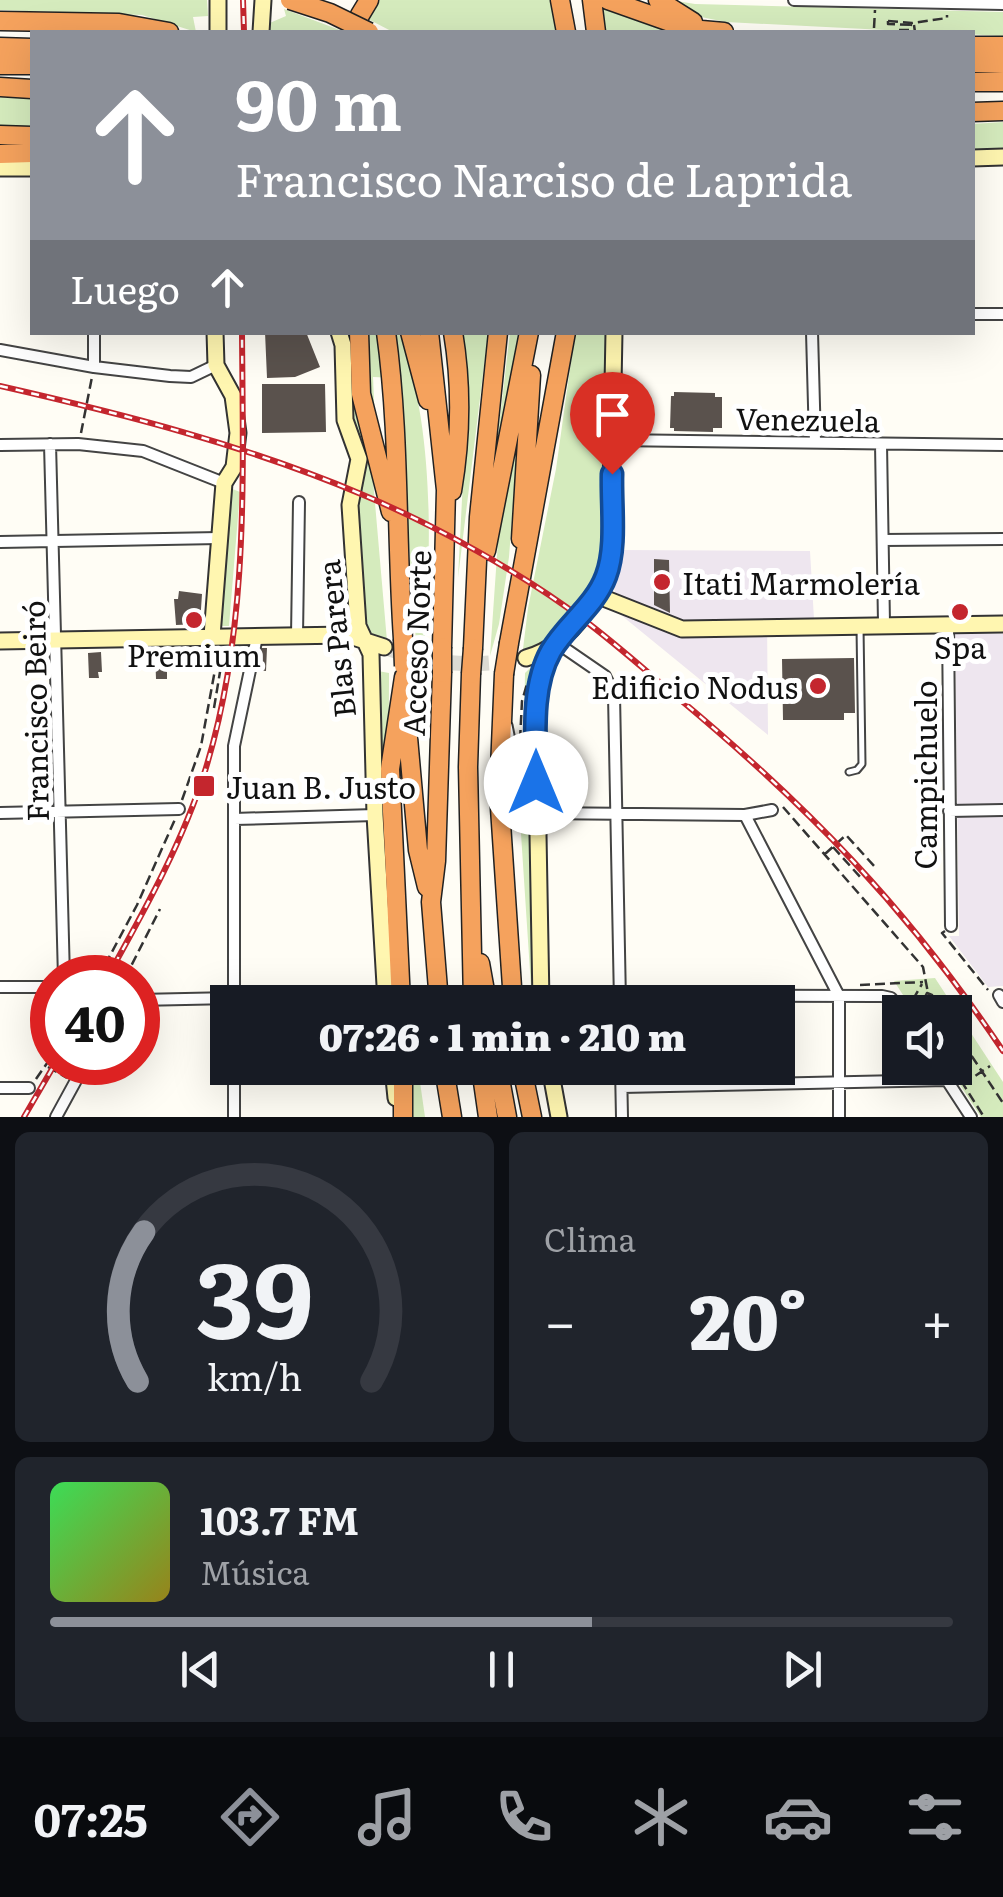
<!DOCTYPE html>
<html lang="es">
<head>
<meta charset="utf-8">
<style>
	body { margin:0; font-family:Literata,serif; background:#20242c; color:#f1f3f6; height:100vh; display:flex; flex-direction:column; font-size:38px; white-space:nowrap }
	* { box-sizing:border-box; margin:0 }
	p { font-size:32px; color:#9ea1a6 }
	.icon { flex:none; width:55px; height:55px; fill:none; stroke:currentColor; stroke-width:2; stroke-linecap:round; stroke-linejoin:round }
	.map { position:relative; height:1117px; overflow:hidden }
	.drawer { display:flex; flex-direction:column; gap:15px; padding:15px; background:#0d0f14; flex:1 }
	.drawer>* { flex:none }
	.guide { position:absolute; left:30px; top:30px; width:945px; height:305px; border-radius:0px; box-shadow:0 10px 40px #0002; background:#8c9099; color:#fff; overflow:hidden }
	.buttons { position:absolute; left:882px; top:995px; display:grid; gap:20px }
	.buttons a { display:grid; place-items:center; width:90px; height:90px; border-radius:0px; background:#171b24; box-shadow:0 10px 40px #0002; font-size:50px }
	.speed { position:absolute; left:30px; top:955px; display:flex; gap:20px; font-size:50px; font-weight:700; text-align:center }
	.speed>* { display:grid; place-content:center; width:130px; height:130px; border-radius:50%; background:#171b24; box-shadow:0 10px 40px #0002; line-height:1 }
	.speed .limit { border:15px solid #d22; background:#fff; color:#111 }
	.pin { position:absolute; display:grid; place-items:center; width:85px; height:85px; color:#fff; margin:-102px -42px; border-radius:50% 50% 50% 0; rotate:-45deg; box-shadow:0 0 10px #0007 }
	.pin .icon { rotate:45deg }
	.me { position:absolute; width:110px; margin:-55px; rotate:0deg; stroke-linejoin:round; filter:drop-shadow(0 0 8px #0008) }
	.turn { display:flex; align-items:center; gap:35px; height:210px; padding:0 40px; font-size:45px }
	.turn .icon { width:130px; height:130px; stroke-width:2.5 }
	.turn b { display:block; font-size:70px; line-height:85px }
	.then { display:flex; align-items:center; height:95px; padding:0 40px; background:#0003; gap:20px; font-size:38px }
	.big { font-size:75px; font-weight:800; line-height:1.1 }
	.drawer .widget { flex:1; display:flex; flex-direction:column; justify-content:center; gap:15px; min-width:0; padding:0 35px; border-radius:15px; background:#20242c }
	.drawer .dial { align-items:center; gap:0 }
	.dial svg { height:260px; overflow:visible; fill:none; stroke:#363941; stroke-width:7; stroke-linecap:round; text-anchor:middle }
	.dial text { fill:#f1f3f6; stroke:none }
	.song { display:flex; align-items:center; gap:30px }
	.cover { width:120px; height:120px; border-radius:15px; background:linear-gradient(135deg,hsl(130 70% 55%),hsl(50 70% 35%)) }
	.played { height:10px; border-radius:5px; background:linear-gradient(90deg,#8c9099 60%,#363941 60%) }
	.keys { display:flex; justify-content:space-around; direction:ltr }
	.heat { display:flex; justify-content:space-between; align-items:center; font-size:55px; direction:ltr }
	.drawer .tiles { flex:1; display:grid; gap:15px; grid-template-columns:1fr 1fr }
	.widget:last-child { grid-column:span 2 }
	.trip { position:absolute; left:210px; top:985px; width:585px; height:100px; border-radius:0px; background:#171b24; box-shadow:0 10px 40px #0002; font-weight:800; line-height:100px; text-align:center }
	.dock { display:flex; height:160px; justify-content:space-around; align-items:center; background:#090b0e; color:#9ea1a6 }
	.dock .icon { width:70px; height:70px }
	.dock .selected { color:#8c9099 }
	.dock b { font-size:45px; color:#f1f3f6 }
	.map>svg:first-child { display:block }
</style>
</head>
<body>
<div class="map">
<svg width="1003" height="1117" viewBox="0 0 1003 1117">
	<rect width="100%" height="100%" fill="#fffdf5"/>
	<path fill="#eee6ef" d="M618,550L810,551L814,619H767L768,735L621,615L613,585Z
		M955,632L1003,634V986L988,987L949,936H959Z"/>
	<path fill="#d5ebbd" d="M0,0H207L208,16L193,17L196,32L142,15L0,10Z
		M379,0H550L558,32H393L368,19Z
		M671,0L695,4L1003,12V36L726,22L701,17Z
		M600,4L673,32H602Z
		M284,9L345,32H249L286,16Z
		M0,97H32V130H0Z
		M1003,122V149L973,150V124Z
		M343,333H350V388L373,480L387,641L368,638L363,626L352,504L361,479L349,424Z
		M363,333H399C440,439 430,585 420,697L397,378L373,377L375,423H372Z
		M459,333H488L458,578L464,460Z
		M510,333H522L494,468Z
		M575,333H605L603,546C597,580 561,646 523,649L528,608L556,469Z
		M518,440L509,557L499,624L490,656L498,541Z
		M230,488L240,492L229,626H218Z
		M531,667H537L532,692L530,765L536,1002H532L518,788L523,787L525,673Z
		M378,671L389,673L388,976Z
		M935,978L1003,1082V1117H981L949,1068H955V1012H914L894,981Z
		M410,1068H418L425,1117H412Z"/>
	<path fill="#5a524d" d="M265,332H306L320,367L295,377L267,378Z
		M262,384H325L326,432L262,433Z
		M674,392L715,393V397H722V428H713V432L674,431V428H670L671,396H674Z
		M625,393H644L647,397L644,431L626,430L623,427Z
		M654,559L669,560L670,613L654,605Z
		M179,591L202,594L200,624L176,625L174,599H178Z
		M261,648H267L266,671L255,670L257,653Z
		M155,651H167V679H156Z
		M101,652L102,672H98L99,678H89L88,653Z
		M854,658L855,713H844V720H783L782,659Z"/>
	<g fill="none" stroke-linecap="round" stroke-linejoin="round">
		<path stroke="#dbdad3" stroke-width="15" stroke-dasharray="15 8" stroke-linecap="butt" d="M384,647C432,665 476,668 526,658"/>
		<g stroke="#444" stroke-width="9">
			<path id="lane" d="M849,772L857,770L862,764L860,627
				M507,813C515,782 516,756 509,725"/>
		</g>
		<g stroke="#444" stroke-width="14">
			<path id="street" d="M794,0L1003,4
				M972,314H1003
				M812,332L815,442
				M0,350L94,367L170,376L191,377L216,365
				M94,367V332
				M613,440L1003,445
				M50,444L64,978
				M881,444L884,623
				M0,445L78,444L143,451L224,483
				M883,540L1003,539
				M0,542L219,538
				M948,624L951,926
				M297,636L299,502
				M557,643L605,676L614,695L620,1002
				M949,811L1003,810
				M0,813L179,809
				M536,813L745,815L772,810
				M745,815L839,996V1117
				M234,819L375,815
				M0,987H52
				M540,995L882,996L891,998L902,1012
				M999,995L1003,1002
				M138,1000L385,995
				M234,1002V746L257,637
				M621,1068L622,1117
				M939,1068L971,1117
				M622,1087L947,1080
				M0,1088H29
				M56,1117L86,1062
				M234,1117V1068"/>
		</g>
		<g stroke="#333" stroke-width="19">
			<path id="secondary" d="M218,0V32
				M261,32L263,0
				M972,158L1003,157
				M0,168H32
				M339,332L343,345L345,420L359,459L350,505L358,626L371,654L375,815L386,1002
				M596,595L682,629L1003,624
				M212,636L224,483L234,467L238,433L233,396L216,365L215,332
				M0,641L347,635L384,647
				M526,658C572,645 608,591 610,544L614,332
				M541,1002L536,723L543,670L552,648
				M393,1068L396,1098
				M550,1068L559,1117"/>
		</g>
		<g stroke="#222" stroke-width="21">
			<path id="highway" d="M560,0L566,32
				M592,0L596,32
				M608,0L690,29L724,32
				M658,0L693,22
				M0,21L119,23L169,32
				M355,32L360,15L369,0
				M972,46H1003
				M0,47L32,48
				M972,63L1003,64
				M0,65H32
				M972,82H1003
				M0,87L32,89
				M972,112L1003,111
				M0,135L32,136
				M0,154L32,153
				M359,332L361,394L391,512
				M386,332C400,433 396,537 403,639
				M410,332L428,400
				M429,332L446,490L442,647
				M452,491C461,438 462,386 453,332
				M521,539L531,375
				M486,551L529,332
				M509,643L566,332
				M473,648L479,517L498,332
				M471,674L468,767L473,1002
				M504,674L499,793L513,1002
				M406,715L418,850L427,887
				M480,963L487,1002
				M401,1002L390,769L404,677
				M439,1002L431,902L436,861L442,673
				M403,1068V1117
				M444,1068L452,1117
				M481,1068L488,1117
				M498,1068L507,1117
				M522,1068L532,1117"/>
		</g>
		<path stroke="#333" stroke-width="2.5" stroke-dasharray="10 5" stroke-linecap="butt" d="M888,21L912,23L947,18V15
			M914,25L915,32
			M874,28L875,10
			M899,30H910L911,24
			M81,433L92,377
			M214,708L224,648
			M520,740L522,701L527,684
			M182,800L201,746L219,648
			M783,807L923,967L928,993
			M833,847L862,879
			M825,854L846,835L875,867
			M945,931L942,933L988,990
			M98,978L137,905L176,817
			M125,978L160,909
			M860,985L923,982
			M927,993L932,995L929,1000L925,997Z
			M923,1003L928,1005L925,1010L921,1008Z
			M918,1012L911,1003L922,984
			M927,1012H934
			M955,1031L1003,1103
			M48,1067L67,1078
			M953,1068L984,1117
			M36,1079L52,1056
			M963,1084L990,1066"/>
		<use href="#lane" stroke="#fff" stroke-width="5"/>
		<use href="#street" stroke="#fff" stroke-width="10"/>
		<use href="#secondary" stroke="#fff6b0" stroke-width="15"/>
		<use href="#highway" stroke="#f5a25d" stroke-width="18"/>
		<g stroke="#c4262e" stroke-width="6">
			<path id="rail" d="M243,0L244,32
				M0,386C123,414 245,445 361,494C433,524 522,573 584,620C616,644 646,671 677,697C808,806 908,909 1003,1051
				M107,978C144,911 182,844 205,771C249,629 243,479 242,332
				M24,1117L56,1062"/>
		</g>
		<use href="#rail" stroke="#fff" stroke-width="2.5" stroke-dasharray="8" stroke-linecap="butt"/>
		<g stroke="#222" stroke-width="21" stroke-linecap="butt">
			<path id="highway-bridge" d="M290,0L330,13L369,32
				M403,639L404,666
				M442,673V647
				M471,674L473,648
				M504,674L509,643"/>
		</g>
		<path stroke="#333" stroke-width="2.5" stroke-dasharray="10 5" stroke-linecap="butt" d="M888,21V24L914,25"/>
		<use href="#highway-bridge" stroke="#f5a25d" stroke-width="18"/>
	</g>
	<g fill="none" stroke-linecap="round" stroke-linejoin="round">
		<g stroke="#114b97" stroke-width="25">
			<path id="route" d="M536,783C536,742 530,688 551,651C566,625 595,606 606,576C617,547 611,506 612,474"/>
		</g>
		<use href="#route" stroke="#1a73e8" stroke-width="18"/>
	</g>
	<g fill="#c4262e" stroke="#fff" stroke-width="4">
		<circle cx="662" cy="582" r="10"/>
		<circle cx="960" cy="612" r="10"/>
		<circle cx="194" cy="620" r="10"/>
		<circle cx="818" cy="686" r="10"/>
		<rect x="192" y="774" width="24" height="24" rx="5"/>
	</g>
	<g text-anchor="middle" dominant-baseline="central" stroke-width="10" stroke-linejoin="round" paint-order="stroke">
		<g font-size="30" fill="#111" stroke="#fff">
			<text transform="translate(808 418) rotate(1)">Venezuela</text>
			<text transform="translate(335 639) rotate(-96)">Blas Parera</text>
			<text transform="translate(415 643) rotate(-88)">Acceso Norte</text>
			<text transform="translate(34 711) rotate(-91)">Francisco Beiró</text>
			<text transform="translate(924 775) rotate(-90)">Campichuelo</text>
		</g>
		<g font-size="30" fill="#111" stroke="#fff" text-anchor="start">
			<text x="682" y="582">Itati Marmolería</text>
			<text x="960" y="646" text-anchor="middle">Spa</text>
			<text x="194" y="654" text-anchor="middle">Premium</text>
			<text x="798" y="686" text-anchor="end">Edificio Nodus</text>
			<text x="226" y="786">Juan B. Justo</text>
		</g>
	</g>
</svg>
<div class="buttons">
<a><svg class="icon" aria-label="sound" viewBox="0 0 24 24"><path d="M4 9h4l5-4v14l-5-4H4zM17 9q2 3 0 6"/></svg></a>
</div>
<div class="speed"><div class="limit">40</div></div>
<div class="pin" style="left:612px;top:474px;background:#d93025"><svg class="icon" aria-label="arrive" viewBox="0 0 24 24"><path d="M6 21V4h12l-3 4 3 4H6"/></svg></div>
<svg class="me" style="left:536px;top:783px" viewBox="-20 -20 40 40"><circle r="19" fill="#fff"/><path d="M0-13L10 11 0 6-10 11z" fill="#1a73e8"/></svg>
<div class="trip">07:26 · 1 min · 210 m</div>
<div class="guide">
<div class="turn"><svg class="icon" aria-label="ahead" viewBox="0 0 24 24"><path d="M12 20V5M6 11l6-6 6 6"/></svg><div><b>90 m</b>Francisco Narciso de Laprida</div></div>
<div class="then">Luego<svg class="icon" aria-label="ahead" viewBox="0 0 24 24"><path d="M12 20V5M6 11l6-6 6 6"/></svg></div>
</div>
</div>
<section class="drawer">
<div class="tiles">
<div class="widget dial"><svg viewBox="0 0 100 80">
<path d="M14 69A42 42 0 1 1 86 69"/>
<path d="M14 69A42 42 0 0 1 16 23" stroke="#8c9099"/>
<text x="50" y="56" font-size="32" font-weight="700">39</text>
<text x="50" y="72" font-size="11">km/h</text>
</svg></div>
<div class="widget"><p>Clima</p>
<div class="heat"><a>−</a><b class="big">20°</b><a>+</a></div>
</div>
<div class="widget">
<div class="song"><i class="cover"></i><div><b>103.7 FM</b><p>Música</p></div></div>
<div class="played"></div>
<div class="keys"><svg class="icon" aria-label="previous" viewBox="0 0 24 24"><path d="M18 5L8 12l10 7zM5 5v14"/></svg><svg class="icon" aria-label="pause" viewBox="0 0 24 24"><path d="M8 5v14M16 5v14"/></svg><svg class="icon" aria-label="next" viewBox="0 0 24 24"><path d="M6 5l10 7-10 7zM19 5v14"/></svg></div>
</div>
</div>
</section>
<nav class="dock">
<b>07:25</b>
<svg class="icon selected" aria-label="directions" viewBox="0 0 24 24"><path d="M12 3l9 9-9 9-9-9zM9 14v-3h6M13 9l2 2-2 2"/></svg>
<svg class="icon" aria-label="music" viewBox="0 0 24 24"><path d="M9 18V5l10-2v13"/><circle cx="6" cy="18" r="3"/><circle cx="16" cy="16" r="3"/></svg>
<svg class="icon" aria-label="phone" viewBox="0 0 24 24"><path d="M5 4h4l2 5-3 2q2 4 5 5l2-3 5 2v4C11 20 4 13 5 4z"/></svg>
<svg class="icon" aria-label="climate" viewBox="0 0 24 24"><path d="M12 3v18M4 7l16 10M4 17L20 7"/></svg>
<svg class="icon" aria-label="car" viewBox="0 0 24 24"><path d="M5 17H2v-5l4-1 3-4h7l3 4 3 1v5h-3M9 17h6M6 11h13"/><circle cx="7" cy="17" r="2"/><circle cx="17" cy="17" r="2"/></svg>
<svg class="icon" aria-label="filters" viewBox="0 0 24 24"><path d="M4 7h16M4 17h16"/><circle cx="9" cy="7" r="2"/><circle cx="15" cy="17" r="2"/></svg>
</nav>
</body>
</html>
